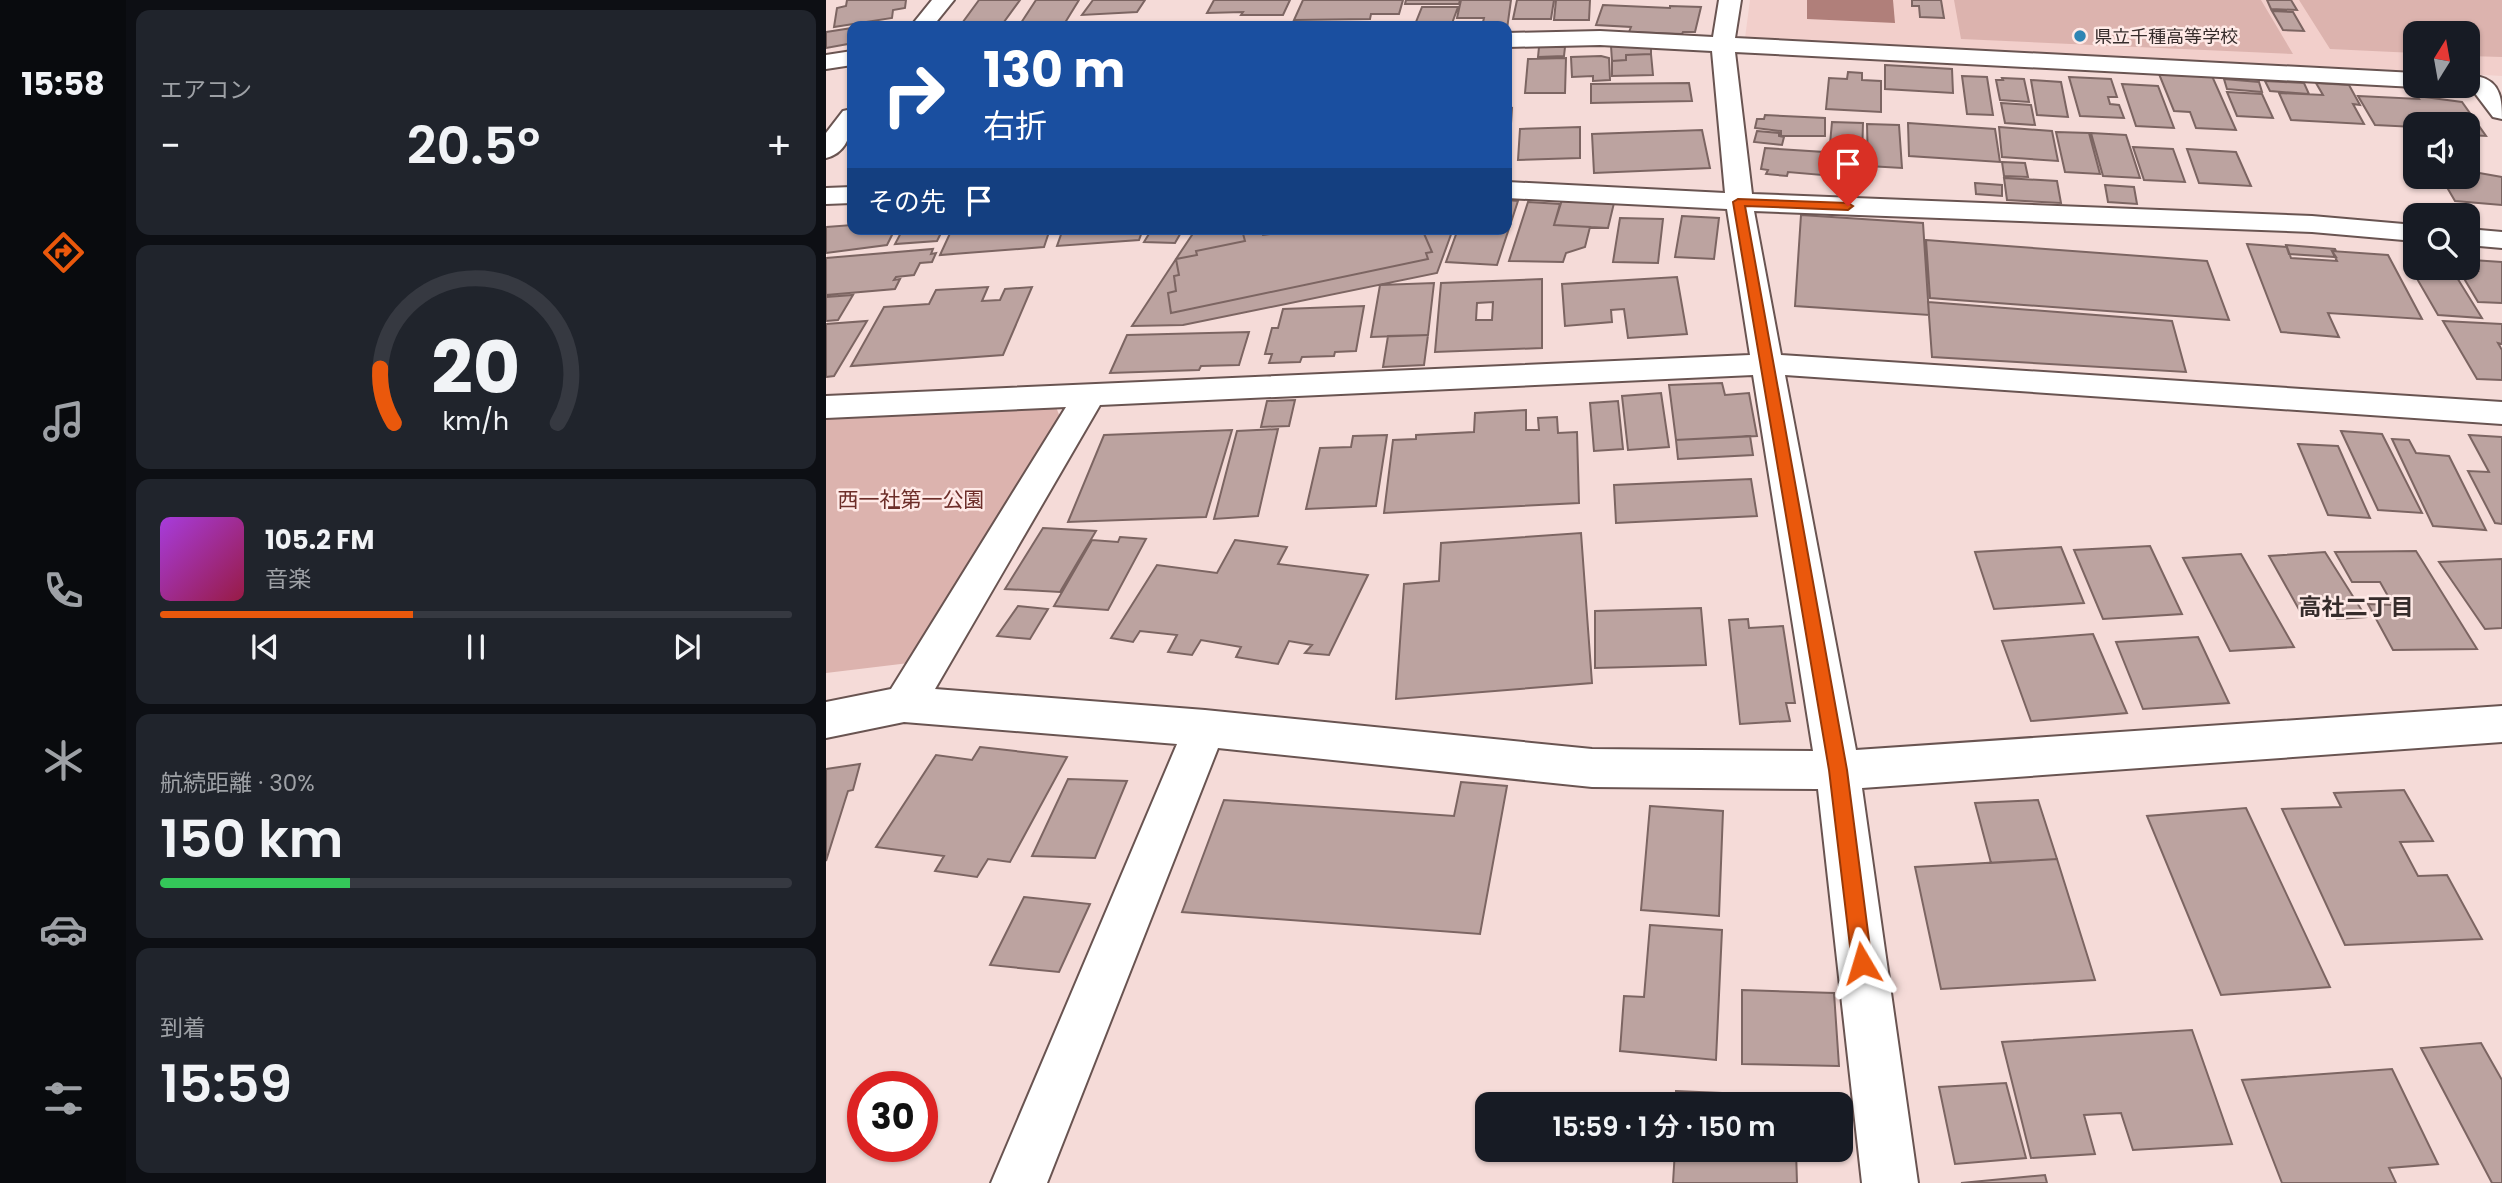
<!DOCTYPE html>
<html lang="ja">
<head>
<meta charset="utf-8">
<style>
	body { margin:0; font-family:Poppins,"Noto Sans JP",sans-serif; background:#20242c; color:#f1f3f6; height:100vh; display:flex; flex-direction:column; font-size:26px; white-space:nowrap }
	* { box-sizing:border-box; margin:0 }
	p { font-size:23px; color:#9ea1a6 }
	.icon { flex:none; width:38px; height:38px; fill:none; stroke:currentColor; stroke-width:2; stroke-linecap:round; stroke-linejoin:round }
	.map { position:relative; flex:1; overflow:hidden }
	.details { display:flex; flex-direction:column; gap:10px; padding:10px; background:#0d0f14; width:700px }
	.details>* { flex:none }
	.guide { position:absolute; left:21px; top:21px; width:665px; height:214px; border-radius:14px; box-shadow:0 2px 5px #0004; background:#1a4fa0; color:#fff; overflow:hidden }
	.needle { width:46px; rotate:11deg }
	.buttons { position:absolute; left:1577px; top:21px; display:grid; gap:14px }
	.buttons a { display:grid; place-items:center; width:77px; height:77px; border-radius:14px; background:#171b24; box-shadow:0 2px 5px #0004; font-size:35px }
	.speed { position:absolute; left:21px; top:1071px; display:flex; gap:14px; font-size:35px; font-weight:700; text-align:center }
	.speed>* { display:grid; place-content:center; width:91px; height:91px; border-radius:50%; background:#171b24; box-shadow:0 2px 5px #0004; line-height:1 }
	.speed .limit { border:10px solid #d22; background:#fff; color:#111 }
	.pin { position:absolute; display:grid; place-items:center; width:60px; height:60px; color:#fff; margin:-72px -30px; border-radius:50% 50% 50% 0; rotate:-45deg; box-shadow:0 0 7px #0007 }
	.pin .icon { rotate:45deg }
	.me { position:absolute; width:77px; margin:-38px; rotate:353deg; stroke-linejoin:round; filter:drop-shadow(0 0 5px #0008) }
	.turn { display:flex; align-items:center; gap:24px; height:147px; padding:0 21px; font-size:32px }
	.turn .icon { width:91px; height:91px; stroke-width:2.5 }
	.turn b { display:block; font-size:49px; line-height:60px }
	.then { display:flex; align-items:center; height:66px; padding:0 21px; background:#0003; gap:14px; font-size:26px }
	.big { font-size:52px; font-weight:600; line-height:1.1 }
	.details .tile { flex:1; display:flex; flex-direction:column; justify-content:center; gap:10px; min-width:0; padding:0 24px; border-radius:14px; background:#20242c }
	.details .dial { align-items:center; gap:0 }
	.dial svg { height:182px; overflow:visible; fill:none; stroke:#363941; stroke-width:7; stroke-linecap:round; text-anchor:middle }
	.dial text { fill:#f1f3f6; stroke:none }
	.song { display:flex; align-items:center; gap:21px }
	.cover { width:84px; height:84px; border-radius:10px; background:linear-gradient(135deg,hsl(280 70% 55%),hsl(340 70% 35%)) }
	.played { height:7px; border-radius:4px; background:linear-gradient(90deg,#ea580c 40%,#363941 40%) }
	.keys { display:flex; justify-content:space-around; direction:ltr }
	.heat { display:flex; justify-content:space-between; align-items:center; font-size:38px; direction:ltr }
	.charge { height:10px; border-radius:5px; background:linear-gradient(90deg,#34c759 30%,#363941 0) }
	.trip { position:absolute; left:649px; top:1092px; width:378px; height:70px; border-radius:14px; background:#171b24; box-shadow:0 2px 5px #0004; font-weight:600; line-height:70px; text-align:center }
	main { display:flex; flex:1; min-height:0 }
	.tab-bar { display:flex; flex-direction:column; width:126px; justify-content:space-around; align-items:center; background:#090b0e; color:#9ea1a6 }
	.tab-bar .icon { width:49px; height:49px }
	.tab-bar .on { color:#ea580c }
	.tab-bar b { font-size:32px; color:#f1f3f6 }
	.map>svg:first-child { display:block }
</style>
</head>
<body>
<main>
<nav class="tab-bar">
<b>15:58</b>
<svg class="icon on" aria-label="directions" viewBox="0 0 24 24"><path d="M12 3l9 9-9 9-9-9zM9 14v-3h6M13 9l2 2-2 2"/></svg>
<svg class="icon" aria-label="music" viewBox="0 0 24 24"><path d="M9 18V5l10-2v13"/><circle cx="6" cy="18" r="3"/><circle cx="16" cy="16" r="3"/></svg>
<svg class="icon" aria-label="phone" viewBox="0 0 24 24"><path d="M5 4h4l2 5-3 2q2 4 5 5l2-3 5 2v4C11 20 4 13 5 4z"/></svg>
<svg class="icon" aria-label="climate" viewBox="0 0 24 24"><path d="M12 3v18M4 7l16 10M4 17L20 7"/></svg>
<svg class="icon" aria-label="car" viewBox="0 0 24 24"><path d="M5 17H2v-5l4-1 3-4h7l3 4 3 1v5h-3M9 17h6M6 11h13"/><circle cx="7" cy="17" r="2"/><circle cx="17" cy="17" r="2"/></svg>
<svg class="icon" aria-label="filters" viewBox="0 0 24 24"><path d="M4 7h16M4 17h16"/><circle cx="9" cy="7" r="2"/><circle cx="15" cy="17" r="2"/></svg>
</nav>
<section class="details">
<div class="tile"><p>エアコン</p>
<div class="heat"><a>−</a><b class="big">20.5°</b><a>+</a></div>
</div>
<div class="tile dial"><svg viewBox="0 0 100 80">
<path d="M14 69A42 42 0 1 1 86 69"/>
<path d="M14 69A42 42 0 0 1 8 45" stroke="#ea580c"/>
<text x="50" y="56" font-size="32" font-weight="700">20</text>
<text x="50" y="72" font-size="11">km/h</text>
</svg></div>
<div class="tile">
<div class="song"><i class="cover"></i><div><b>105.2 FM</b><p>音楽</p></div></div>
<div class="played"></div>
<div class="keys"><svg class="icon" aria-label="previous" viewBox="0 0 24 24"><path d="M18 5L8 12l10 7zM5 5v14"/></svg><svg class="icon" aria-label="pause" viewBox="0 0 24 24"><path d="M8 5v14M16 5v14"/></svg><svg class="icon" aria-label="next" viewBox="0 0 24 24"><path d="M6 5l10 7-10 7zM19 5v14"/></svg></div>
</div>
<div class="tile"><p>航続距離 · 30%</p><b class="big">150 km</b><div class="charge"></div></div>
<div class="tile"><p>到着</p><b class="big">15:59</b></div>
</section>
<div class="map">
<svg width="1676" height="1183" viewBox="0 0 1676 1183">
	<rect width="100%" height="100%" fill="#f5dbd8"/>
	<path fill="#f2cfcb" d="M924,0H1676V76L1642,74V33H1589V71L919,38Z"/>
	<path fill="#dcb3ae" d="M1128,0H1435L1467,54L1135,39Z
		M1473,0H1676V57L1642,56V33H1589V53L1504,49Z
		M230,407L234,417L83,663L0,673V418Z"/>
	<path fill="#b07f7a" d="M981,0H1067L1069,23L981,19Z"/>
	<path fill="#bca3a0" stroke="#7c6562" stroke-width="2" fill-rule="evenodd" d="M21,0H80L79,8L67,10L66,18L8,27L11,8L20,6Z
		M153,0H194L175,26H134Z
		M210,0H253L237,26H193Z
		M267,0H319L311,12L256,15Z
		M388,0H464L457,15H415L417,12L381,13Z
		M477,0H577L573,14H545L544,19L468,20Z
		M580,0H634L633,4H579Z
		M635,0H685L681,29V26H649H656L658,18H631Z
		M691,0H728L725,19H687Z
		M730,0H764L763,20H728Z
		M1086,0H1115L1118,18L1094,17L1093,6H1086Z
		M1441,0H1465L1471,10L1445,9Z
		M777,5L844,8V6L875,7L869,32H857L856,34L803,32L805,27L770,25Z
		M596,7H632L625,26H601L603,22H590Z
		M1446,11L1467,12L1478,31L1457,30Z
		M26,28V46L22,47V44L0,48V32Z
		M785,46L825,48V54L800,55V60L786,61Z
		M713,47H739L738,56L712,57Z
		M825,54L827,75L786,76V61L800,60V55Z
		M775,56L783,58L784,80L767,81V76L746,77L745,57Z
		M740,58L739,93H699L702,59Z
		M1059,65L1126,69L1127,93L1059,89Z
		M1022,72L1036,73V80L1055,81V112L1000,109L1003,78L1021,79Z
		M1333,74L1386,76L1410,130L1370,128L1364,112L1348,111Z
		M1136,76L1161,77L1167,115L1141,114Z
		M1243,77L1285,79L1291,97H1282L1284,104L1293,105L1298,118L1254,116Z
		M1176,78L1198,79L1203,102L1174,100L1170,80H1177Z
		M1398,79L1433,82L1436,92L1401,89Z
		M1205,80L1235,82L1242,117L1211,115Z
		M1439,81L1478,83L1483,94L1444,91Z
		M863,83L866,101L765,103V84Z
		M1490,83L1523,85L1534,105L1527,104L1538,124L1465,120L1453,93L1497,95Z
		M1296,84L1332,86L1348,128L1310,126Z
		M1401,92L1436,94L1447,118L1411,116Z
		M1532,96L1593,99L1591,96L1636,102L1660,136L1642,135V124H1589V127L1549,125Z
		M1175,103L1205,105L1209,125L1179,123Z
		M686,108L683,154H681V109Z
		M939,115L999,118V136H955V131L929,128L931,119H938Z
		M1006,122L1037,123L1036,158L1003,155Z
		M1082,123L1169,129L1174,162L1083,156Z
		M1041,124L1073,125L1076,168L1042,166Z
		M754,127V158L692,160L694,129Z
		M1173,127L1226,131L1232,161L1176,157Z
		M876,130L884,168L768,173L766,134Z
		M931,131L953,133V136L958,137L956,145L928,142Z
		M1230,132L1263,133L1274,174L1239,172Z
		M1265,133L1300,135L1314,178L1277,176Z
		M1307,147L1347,149L1359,182L1318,180Z
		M939,148L998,152L996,175L962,172L961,176L940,174L942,170L935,169Z
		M1361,149L1410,152L1425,186L1373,183Z
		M1176,162L1199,163L1202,177L1178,176Z
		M1642,171L1676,177V205L1629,201L1615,177H1642Z
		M1178,178L1231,181L1235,203L1181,200Z
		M1149,183L1176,185V196L1150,194Z
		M1279,185L1308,187L1311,204L1282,202Z
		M681,200L692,201L671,265L620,262L632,229H681Z
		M736,200L788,203L782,228L728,225Z
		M702,202L734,204L728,225L764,227L759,247L740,253L737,262L683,261Z
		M975,215L1097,223L1103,315L969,306Z
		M856,216L893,218L888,259L849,257Z
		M794,218L837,219L832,263L787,262Z
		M26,225V229H69L61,245L0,253V227Z
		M77,229H117L111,241L69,244Z
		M126,229H224L218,247L114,255Z
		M237,229H317L313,240L231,246Z
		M326,229H357L349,243L318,242Z
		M370,229H421L416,230L419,241L370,251L371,255L350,259Z
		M435,229H479L437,235Z
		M435,229L437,235L479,229H596L606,252L600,253L602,259L345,313L342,293L350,291L348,276L353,275L350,259L371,255L370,251L419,241L416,230Z
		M596,229H627L611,273L357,325L306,326L350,259L353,275L348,276L350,291L342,293L345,313L602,259L600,253L606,252Z
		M1100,240L1381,261L1403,320L1104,298Z
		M1421,244L1461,247L1465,258L1511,261L1506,251L1562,255L1596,319L1502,313L1513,337L1455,332Z
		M1460,245L1509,249L1510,251H1506L1510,257L1463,254Z
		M107,249L105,254L110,253L106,262L94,263L88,275L70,277L68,280L74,279L69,289L0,295V258Z
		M1646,260L1676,262V303L1652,302L1633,270L1652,271Z
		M1594,268H1625L1656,318L1612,315L1590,277L1600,278Z
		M851,277L861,334L802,338L798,309L785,310L786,322L739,326L736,284Z
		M716,279V348L609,352L615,283ZM667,302L666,320H650L651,303Z
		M608,283L602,335L545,337L554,285Z
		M162,287L156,301L174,300L179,289L206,287L177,355L25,366L58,307L103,304L110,290Z
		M27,295L12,320L0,321V297Z
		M1102,302L1346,321L1360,372L1106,357Z
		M538,306L530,351L509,352L508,356L476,357L474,362L443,363L446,354H439L446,328H452L457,309Z
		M41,321L8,376L0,377V324Z
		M1617,321L1676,324V344L1672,343L1676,350V380L1651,379Z
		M423,332L413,365L375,366L373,370L284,373L301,335Z
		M602,335L598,365L557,367L562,336Z
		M896,383L899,395L923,393L931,436L850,440L843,385Z
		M835,393L843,447L802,450L796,396Z
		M469,400L463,426L435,427L441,401Z
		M792,401L797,449L768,451L764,403Z
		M700,410V430H713L712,418L731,417L732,433L751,432L753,503L558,513L567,440L590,439V435L648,432L649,413Z
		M452,429L432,516L388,519L411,431Z
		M406,430L380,517L242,522L278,435Z
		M1515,431L1556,434L1596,513L1552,510Z
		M561,435L550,506L480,509L494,448L525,447L527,436Z
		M1643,435L1676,437V524L1669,523L1642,471L1663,472Z
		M924,436L927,455L852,459L850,440Z
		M1566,439L1583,440L1590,453L1623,456L1660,530L1607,526Z
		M1472,444L1512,446L1544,518L1502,515Z
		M925,479L931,516L790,523L788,485Z
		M217,528L270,531L234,592L179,589Z
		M755,533L766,683L570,699L578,584L613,581L615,543Z
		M294,537L320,539L282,610L228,606L266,540L292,542Z
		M409,540L461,547L452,564L542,575L503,655L479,653L486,645L463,641L452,664L410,657L415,647L375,640L366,655L342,652L351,635L314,631L307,642L285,638L331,565L391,573Z
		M1324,546L1356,614L1277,619L1248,550Z
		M1235,547L1258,603L1168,609L1149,552Z
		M1590,551L1651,649L1567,650L1542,604L1567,605L1554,582H1526L1509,552Z
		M1499,552L1540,617L1511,619L1506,611L1475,613L1443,556Z
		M1415,554L1468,647L1404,651L1357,558Z
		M1676,559V628L1659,629L1613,562Z
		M192,606L222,609L204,639L171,636Z
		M875,608L880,665L769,668V611Z
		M922,619L923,628L957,626L969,703H960L964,721L914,724L903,620Z
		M1267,634L1301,713L1205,721L1176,641Z
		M1372,637L1403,703L1317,709L1290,642Z
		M154,747L241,757L184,862L162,859L151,877L109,871L118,856L50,847L110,755L146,760Z
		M34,764L27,790L22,791L0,861V769Z
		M242,779L301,781L269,858L206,856Z
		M635,782L681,786L654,934L356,912L398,800L628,816Z
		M1578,790L1607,841L1574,842L1592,876L1621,875L1656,939L1519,945L1456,809L1515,807L1508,793Z
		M1212,800L1231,859L1165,863L1149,803Z
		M824,806L897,811L893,916L815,910Z
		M1420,808L1504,987L1395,995L1321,816Z
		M1231,859L1269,980L1115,989L1089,867Z
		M198,897L264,904L233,972L164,965Z
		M824,925L896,930L890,1060L794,1051L798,996L818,997Z
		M916,990L1008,993L1013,1066L916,1064Z
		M1366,1030L1406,1144L1307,1150L1295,1113L1258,1115L1269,1154L1205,1158L1176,1042Z
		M1655,1043L1676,1080V1183H1666L1595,1048Z
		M1566,1069L1612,1164L1563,1168L1570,1183H1456L1416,1080Z
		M1180,1083L1200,1158L1129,1164L1113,1087Z
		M850,1091L968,1096V1104H850Z
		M849,1150H970L971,1183H847Z
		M1219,1175L1221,1183H1135Z"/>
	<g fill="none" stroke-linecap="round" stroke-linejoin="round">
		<g stroke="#695451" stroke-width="4">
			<path id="minor" d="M893,0H915L909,38L1589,73V86H1594L1589,87L909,52L926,194L1486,216L1589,225V241L1486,232L928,211L955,355L1676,402V424L959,375L1030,750L1676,706V742L1036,788L1092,1183H1036L992,789L766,787L392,748L221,1183H165L351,744L78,722L0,738V702L65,689L240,407L0,418V396L924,355L901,209L681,198V182L899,193L886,51L774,45L681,47V33L774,31L887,37ZM927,375L987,751L766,749L379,710L109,689L274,405Z
				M26,51V65L0,69V55Z
				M1654,77C1675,82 1676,101 1676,119L1667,117L1642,84L1646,79Z
				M26,187V203L0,204V188Z
				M1642,229L1676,232V248L1642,245Z"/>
		</g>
		<g stroke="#695451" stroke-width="4">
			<path id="tertiary" d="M106,0H128L107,26H85Z
				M26,109C27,129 23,152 0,158V133L17,111Z"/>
		</g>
		<use href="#minor" fill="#fff" fill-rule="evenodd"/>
		<use href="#tertiary" fill="#fff" fill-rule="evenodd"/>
	</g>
	<path fill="#ea580c" stroke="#983908" stroke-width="2" d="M912,199L1022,203L1027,206L1022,210L919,206L1021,770L1046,963L1043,970L1036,973L1029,970L1026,963L1003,770L907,202Z"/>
	<circle fill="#2e85b4" stroke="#ffeae7" stroke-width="2.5" cx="1254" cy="36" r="7"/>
	<g text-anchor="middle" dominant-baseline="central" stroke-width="5" stroke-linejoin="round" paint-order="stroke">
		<g font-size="18" fill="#362c2b" stroke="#ffeae7" text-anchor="start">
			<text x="1268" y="36">県立千種高等学校</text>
		</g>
		<g font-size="21" fill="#6d2e29" stroke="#ffeae7">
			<text x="85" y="499">西一社第一公園</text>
		</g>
		<g font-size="23" font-weight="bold" fill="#362c2b" stroke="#ffeae7">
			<text x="1530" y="607">高社二丁目</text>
		</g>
	</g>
</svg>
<div class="buttons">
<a><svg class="needle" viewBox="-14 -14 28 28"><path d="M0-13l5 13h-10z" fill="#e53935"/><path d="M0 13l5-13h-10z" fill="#9ea1a6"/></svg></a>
<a><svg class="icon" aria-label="sound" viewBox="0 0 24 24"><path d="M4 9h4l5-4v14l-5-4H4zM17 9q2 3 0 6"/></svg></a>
<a><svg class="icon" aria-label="search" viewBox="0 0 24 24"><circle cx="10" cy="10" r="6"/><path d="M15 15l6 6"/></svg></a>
</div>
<div class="speed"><div class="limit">30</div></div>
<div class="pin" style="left:1022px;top:206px;background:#d93025"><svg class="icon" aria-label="arrive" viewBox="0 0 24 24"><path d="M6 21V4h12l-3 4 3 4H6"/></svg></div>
<svg class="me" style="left:1036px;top:963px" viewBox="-20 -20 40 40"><path d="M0-17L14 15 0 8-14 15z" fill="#ea580c" stroke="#fff" stroke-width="4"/></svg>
<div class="trip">15:59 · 1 分 · 150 m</div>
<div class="guide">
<div class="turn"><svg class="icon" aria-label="right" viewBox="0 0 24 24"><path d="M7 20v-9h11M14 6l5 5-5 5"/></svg><div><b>130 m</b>右折</div></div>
<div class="then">その先<svg class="icon" aria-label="arrive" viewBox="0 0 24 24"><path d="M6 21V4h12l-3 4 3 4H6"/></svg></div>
</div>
</div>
</main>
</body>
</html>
